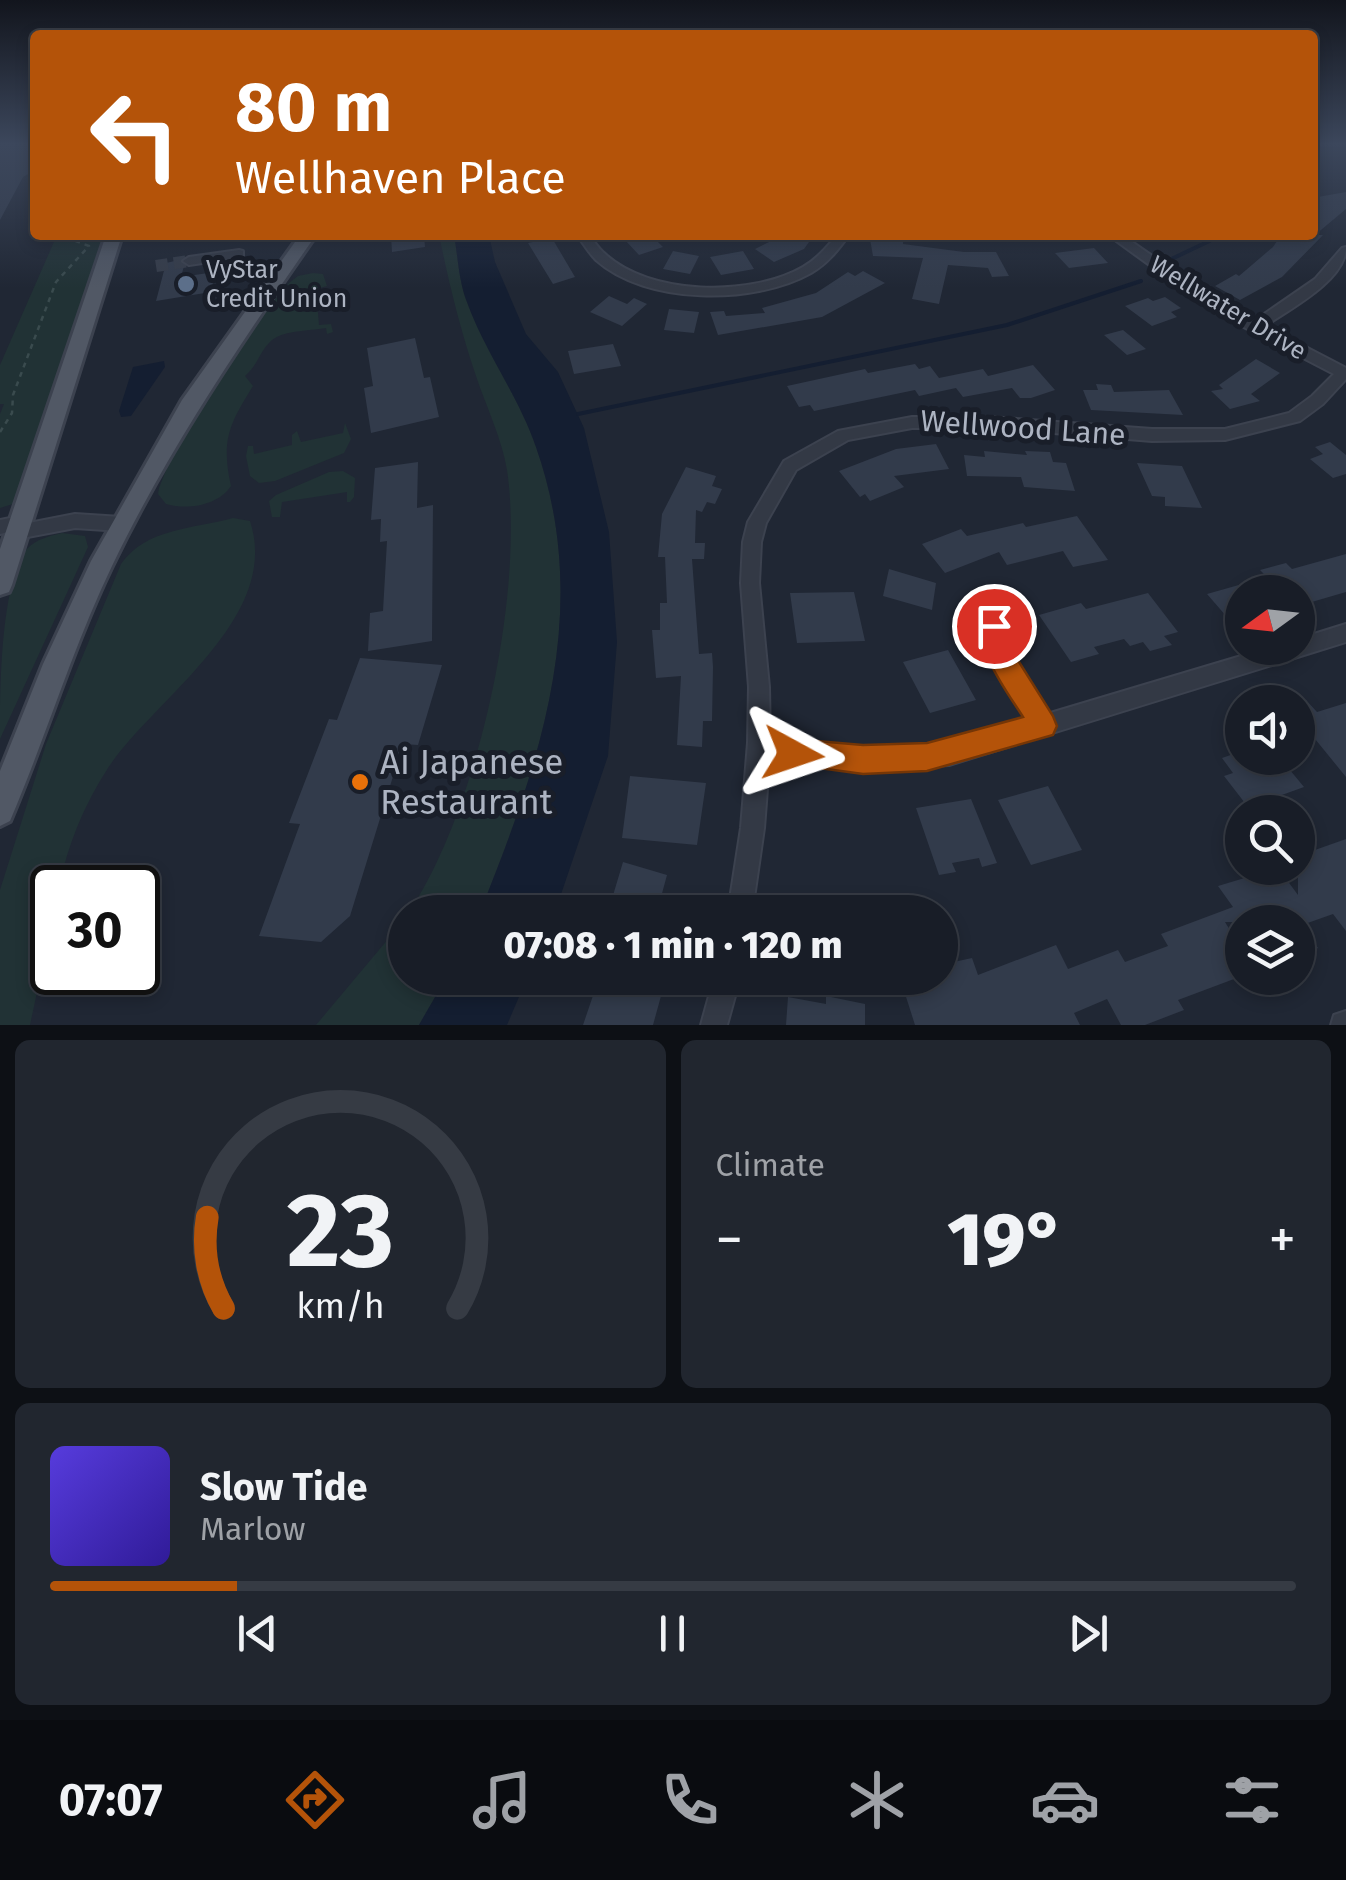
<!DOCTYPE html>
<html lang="en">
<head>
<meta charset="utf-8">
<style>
	body { margin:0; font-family:"Fira Sans",sans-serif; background:#21262f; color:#f1f3f6; height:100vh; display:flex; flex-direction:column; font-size:38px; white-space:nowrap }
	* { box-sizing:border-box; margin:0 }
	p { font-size:32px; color:#9fa2a7 }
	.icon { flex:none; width:55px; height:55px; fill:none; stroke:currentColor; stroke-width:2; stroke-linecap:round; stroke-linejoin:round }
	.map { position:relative; height:1025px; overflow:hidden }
	.sheet { display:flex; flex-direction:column; gap:15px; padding:15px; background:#0d1015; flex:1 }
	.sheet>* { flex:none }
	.top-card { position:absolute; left:30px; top:30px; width:1288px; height:210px; border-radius:10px; box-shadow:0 5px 15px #0003,0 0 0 2px #363b44; background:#b45309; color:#fff; overflow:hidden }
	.needle { width:65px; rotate:255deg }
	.fabs { position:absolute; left:1225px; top:575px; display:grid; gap:20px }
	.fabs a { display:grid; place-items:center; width:90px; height:90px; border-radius:50%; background:#181d27; box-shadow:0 5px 15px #0003,0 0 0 2px #363b44; font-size:50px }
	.speed { position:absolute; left:30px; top:865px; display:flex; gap:20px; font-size:50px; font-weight:700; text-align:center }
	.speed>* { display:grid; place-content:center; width:130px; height:130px; border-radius:50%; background:#181d27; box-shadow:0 5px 15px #0003,0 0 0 2px #363b44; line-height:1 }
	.speed .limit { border:5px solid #111; border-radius:15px; background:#fff; color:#111 }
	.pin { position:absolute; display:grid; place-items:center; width:85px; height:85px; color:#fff; margin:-42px; border:5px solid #fff; border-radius:50%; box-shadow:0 2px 10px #0007 }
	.me { position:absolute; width:110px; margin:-55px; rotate:95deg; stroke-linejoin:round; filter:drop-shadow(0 0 8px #0008) }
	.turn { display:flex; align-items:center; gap:35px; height:210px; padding:0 40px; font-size:45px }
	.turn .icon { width:130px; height:130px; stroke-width:2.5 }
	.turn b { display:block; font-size:70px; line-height:85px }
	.big { font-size:75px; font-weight:800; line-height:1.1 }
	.sheet .card { flex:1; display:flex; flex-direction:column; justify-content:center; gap:15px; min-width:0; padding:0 35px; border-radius:15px; background:#21262f }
	.sheet .dial { align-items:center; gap:0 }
	.dial svg { height:260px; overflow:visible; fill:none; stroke:#363b44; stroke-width:7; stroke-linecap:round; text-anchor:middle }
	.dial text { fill:#f1f3f6; stroke:none }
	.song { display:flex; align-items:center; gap:30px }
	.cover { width:120px; height:120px; border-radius:15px; background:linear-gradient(135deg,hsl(250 70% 55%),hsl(250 70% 35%)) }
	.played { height:10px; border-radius:5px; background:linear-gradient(90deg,#b45309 15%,#363b44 15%) }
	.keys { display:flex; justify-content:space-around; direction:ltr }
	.heat { display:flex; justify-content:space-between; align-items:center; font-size:55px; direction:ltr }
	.sheet .tiles { flex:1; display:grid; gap:15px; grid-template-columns:1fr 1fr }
	.card:last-child { grid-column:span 2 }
	.trip { position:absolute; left:388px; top:895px; width:570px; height:100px; border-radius:50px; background:#181d27; box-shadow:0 5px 15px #0003,0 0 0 2px #363b44; font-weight:800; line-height:100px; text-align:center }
	.tab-bar { display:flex; height:160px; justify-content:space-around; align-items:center; background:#0a0c10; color:#9fa2a7 }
	.tab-bar .icon { width:70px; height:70px }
	.tab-bar .active { color:#b45309 }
	.tab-bar b { font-size:45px; color:#f1f3f6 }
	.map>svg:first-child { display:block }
</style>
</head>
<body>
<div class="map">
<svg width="1346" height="1025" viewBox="0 0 1346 1025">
	<rect width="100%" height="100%" fill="#202734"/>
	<path fill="#213235" d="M57,235H107L16,503L0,508V414L4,404H0V365Z
		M439,235H454C458,257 459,282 467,302C485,352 519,397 536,447C593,609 541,761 480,912H409C478,809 525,593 507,470C502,439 486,406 476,376C460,329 449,283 439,235Z
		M313,273L323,274L327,286L316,289L319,325L331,324L333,332L327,334L326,328C309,331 280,330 269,343C259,353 259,363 245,376L253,386C229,425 221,440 231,486C218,506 187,510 166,504L158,494L159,488L184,425L243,338L289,283L298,276Z
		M345,423L351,439L344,453L275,481L259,483L250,476L246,456L248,446H253L254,454L292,445V435L297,431L301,442L343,433Z
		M343,471L355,478L354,497L350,502H347V492L282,502L280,517H272L269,501L276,495L329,472Z
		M233,518L250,521C282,618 155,698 108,768C84,805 68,844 59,887L52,888V922L30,1025H0V890L46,744L121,564C146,528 193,529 233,518Z
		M62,533L85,536L88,547L0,739C0,692 0,584 27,549C36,539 50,536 62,533Z
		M405,919V978H446L419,1025H316Z"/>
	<path fill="#141e31" d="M454,235H489L495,262L526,334L558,372L584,428L609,532L617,642L608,756L555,912H480C541,761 593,609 536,447C519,397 485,352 467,302C459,282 458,257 454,235Z
		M164,361L165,367L131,416L121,417L119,411L133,367Z
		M446,978H527L507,1025H419Z"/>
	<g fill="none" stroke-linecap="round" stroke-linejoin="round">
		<path stroke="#141e31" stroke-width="4" d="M1165,262L1222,235
			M578,414L1007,325L1141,281"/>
	</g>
	<path fill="#323b4b" d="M0,145H35V170L23,177L0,220Z
		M1346,192V209L1315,235H1323L1282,277L1240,300L1215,286L1236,274L1239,276L1273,247L1281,235H1312V198Z
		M391,235H424L425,247L392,252Z
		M638,235H651L663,247L639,255L624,239Z
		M783,235H814L804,249L774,262L755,249Z
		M552,238L575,277L553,284L528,243Z
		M870,239L903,240V244L964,252H996L1009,276L992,277L988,268L948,265L939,304L912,299L923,258L873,256Z
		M1094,248L1108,263L1069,268L1055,253Z
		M673,251L699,256L690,274L663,269Z
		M743,251L754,269L721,275L710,257Z
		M179,260L184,266L181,277L215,272L211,292L156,301L166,263Z
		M863,271L885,283L822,317L718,335L710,312L724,311L726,316L765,313L762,308L816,293L848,272L855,276Z
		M609,296L627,304L634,298L647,304L622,326L590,312Z
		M1165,297L1181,308L1171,312L1177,317L1152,326L1125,306L1148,298L1153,301Z
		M669,309L699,312L694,333L664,330Z
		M1123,330L1146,349L1127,355L1104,335Z
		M415,338L424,378L430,377L439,417L371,433L364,388L373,386L367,348Z
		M613,344L621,366L574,374L568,351Z
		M1256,359L1280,373L1251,394L1260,401L1230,409L1211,391L1223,389L1219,385Z
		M915,364L919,369L930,366L939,378L983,369L988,376L1033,365L1055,390L1031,398H1020L1012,388L963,397L956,388L919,396L915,390L814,411L810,405L799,407L787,386L865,369L868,373Z
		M1096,384L1111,385L1114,392L1169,390L1183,415L1091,410L1083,390H1098Z
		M1330,442L1346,455V474L1333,478L1310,459L1323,454L1315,447Z
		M936,444L949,469L894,476L904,487L870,501L865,494L860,497L839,471L896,449Z
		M984,451L1027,455L1025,451L1050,452L1053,462L1066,463L1075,491L1024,487L1021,477L967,476L964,455L985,457Z
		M418,462L417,508L433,505L432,641L368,651L370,613L383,611L387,541L380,542L381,519L371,520L375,468Z
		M1137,463L1182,466L1202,508L1165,506V497L1152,496Z
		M686,467L716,476L712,486L722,489L715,504L707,502L702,512L696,510L695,543H705L704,559H692L699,654L712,653L713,667L712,721H703L702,747L677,745L681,676L656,678L652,630H660V603H667L665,557H658L662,514Z
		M1077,516L1108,560L1073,567L1063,551L1007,565L999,552L945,573L922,544L961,529L967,536L1023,523L1026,527Z
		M1346,554V592L1298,606V592H1242V622L1233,624L1207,594L1267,577L1260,570L1286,563L1292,569Z
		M889,569L936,583L932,610L883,596Z
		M854,592L865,641L797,643L790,593Z
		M1148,593L1178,632L1164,636L1172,645L1150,651L1143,642L1130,646L1124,639L1094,647L1099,654L1071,662L1039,615L1081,603L1086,609Z
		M948,650L976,700L930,713L903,662Z
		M360,658L442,665L418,745L403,744L350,916L321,942L259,936L300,824L289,823L329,719L337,720Z
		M1306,700L1317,712L1346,703V777L1298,718V702Z
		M1242,751V758H1280L1304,787L1248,807L1224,776L1233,773L1222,758Z
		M630,776L706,783L697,845L622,838Z
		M1048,786L1082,850L1031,865L998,800Z
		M971,799L997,863L982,867L979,858L952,863L956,872L939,875L916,808Z
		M1346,839V931L1333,914L1302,925L1318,948L1298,957V922H1225L1242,950V976L1178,1000L1184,1010L1145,1025H1121L1107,999L1074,1013L1080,1025H915L900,978H940V965L972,958L978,975L1056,945L1068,969L1118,950L1125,962L1168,946L1161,934L1233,907L1218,886L1278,868L1298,895V856Z
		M623,862L667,875L657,912H608Z
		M599,978H666L653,1025H583Z
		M826,996L865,1004V1025H786L788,997L826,1004Z"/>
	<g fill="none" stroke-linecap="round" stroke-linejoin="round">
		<path stroke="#353c49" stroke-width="12" stroke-dasharray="12 6" stroke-linecap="butt" d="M156,266L189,261"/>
		<g stroke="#3c424f" stroke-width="4">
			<path id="minor" d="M577,235H589C594,241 598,248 604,253C649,296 751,297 803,267C817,259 827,247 837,235H849C838,250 827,264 811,273C754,305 646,305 596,260C589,253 583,243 577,235Z
				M1108,235H1122L1223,305L1254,321L1315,279L1342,248L1346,247C1346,280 1290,309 1265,326L1346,368V379L1323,404L1300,421L1225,440L1152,441L990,428H912L848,440L796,470L766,523L761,542L759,583L769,687L770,741L863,748L949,743L1027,720C1012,693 978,652 988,620L995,617L1002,620L1011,655L1047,714L1268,648H1298V639L1346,624V642L949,765L863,770L769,763L764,828L752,912H728L741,828L748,743L749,687L741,583L743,542L748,522L784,461L838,431L912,417H990L1152,429H1225L1289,413L1312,396L1334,374L1213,311Z
				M239,250L243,251V257L189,265L183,261L189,257Z
				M75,514L121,517L127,519L130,524L127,529L121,531L75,528L17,539L11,537L8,532L0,534V520L20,516L26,518L29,523Z
				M714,978H740L727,1025H701Z
				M1346,1011V1025H1331L1334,1015Z"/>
		</g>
		<g stroke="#3c424f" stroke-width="6">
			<path id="major" d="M106,235H122L12,585L9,592L0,595V549Z
				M300,235H316C241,342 169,448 112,566C72,649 46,737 10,821L0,826V771L43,664L91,561L182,400Z"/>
		</g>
		<path stroke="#3a4b4e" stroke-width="2.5" stroke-dasharray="5 5" stroke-linecap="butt" d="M0,432L12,413L13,395L56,282L89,246L73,240L74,235"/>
		<use href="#minor" fill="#333945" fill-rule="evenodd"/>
		<use href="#major" fill="#515865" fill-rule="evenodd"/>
	</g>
	<linearGradient id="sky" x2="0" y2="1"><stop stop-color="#12151d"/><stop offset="0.5" stop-color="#3c475c"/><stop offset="1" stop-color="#3c475c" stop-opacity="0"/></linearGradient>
	<rect width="1346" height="288" fill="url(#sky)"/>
	<path fill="#b45309" stroke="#753606" stroke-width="2.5" d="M994,614L1004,618L1014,654L1053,716L1057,726L1053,735L927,771L863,774L783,763L779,754L783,744L793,739L863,745L927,743L1023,717C1008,693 972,647 985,618Z"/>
	<circle fill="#5c6f8a" stroke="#191e29" stroke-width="4" cx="186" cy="284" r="10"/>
	<circle fill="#e8710a" stroke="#191e29" stroke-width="4" cx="360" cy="782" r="10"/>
	<g text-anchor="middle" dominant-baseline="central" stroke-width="10" stroke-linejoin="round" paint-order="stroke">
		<g font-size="25" fill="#adb4c2" stroke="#191e29" text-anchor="start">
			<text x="206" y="270">VyStar<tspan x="206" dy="29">Credit Union</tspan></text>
		</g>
		<g font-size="25" fill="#adb4c2" stroke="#191e29">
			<text transform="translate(1228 308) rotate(31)">Wellwater Drive</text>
		</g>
		<g font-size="30" fill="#adb4c2" stroke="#191e29">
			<text transform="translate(1023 428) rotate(4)">Wellwood Lane</text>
		</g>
		<g font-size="35" fill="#adb4c2" stroke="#191e29" text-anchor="start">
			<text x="380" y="762">Ai Japanese<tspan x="380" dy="40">Restaurant</tspan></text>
		</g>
	</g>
</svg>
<div class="fabs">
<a><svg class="needle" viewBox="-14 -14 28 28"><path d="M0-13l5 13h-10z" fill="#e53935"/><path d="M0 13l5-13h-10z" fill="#9fa2a7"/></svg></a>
<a><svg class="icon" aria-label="sound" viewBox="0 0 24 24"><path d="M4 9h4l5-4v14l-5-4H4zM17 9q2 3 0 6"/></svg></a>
<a><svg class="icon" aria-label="search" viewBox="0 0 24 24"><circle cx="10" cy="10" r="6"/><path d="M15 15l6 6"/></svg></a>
<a><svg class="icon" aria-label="layers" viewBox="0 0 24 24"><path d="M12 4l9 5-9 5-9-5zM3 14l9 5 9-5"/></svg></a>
</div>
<div class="speed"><div class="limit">30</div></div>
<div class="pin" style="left:994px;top:626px;background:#d93025"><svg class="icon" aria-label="arrive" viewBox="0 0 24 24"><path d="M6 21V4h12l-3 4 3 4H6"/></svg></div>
<svg class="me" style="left:793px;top:754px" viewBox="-20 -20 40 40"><path d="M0-17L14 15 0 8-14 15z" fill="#b45309" stroke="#fff" stroke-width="4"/></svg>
<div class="trip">07:08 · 1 min · 120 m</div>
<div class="top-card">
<div class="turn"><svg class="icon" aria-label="left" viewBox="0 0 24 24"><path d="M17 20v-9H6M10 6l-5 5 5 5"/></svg><div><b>80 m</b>Wellhaven Place</div></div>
</div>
</div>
<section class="sheet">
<div class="tiles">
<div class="card dial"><svg viewBox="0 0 100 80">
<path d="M14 69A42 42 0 1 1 86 69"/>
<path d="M14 69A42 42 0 0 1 9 41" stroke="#b45309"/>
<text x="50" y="56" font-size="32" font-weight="700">23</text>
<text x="50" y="72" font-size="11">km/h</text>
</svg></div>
<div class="card"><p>Climate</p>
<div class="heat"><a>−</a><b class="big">19°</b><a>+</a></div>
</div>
<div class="card">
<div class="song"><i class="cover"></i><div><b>Slow Tide</b><p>Marlow</p></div></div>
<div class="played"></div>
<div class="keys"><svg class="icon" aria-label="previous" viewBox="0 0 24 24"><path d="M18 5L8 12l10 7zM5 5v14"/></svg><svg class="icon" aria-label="pause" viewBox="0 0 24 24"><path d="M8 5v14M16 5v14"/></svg><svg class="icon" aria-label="next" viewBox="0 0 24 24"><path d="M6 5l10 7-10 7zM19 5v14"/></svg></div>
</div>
</div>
</section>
<nav class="tab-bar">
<b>07:07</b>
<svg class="icon active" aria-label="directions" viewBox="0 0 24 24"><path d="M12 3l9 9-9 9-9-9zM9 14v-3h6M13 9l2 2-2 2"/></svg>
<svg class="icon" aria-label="music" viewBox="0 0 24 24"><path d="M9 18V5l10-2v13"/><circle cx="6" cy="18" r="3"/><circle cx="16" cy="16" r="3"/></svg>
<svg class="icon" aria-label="phone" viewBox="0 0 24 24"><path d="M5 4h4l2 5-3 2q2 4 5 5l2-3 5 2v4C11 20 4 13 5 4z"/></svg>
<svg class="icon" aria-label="climate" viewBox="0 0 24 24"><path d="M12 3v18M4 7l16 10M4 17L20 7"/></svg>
<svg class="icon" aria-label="car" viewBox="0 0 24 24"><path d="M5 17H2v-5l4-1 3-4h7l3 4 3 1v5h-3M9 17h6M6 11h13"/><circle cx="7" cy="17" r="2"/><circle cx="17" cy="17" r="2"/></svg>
<svg class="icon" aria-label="filters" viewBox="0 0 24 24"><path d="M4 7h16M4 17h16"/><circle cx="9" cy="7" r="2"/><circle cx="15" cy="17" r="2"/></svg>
</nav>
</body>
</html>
